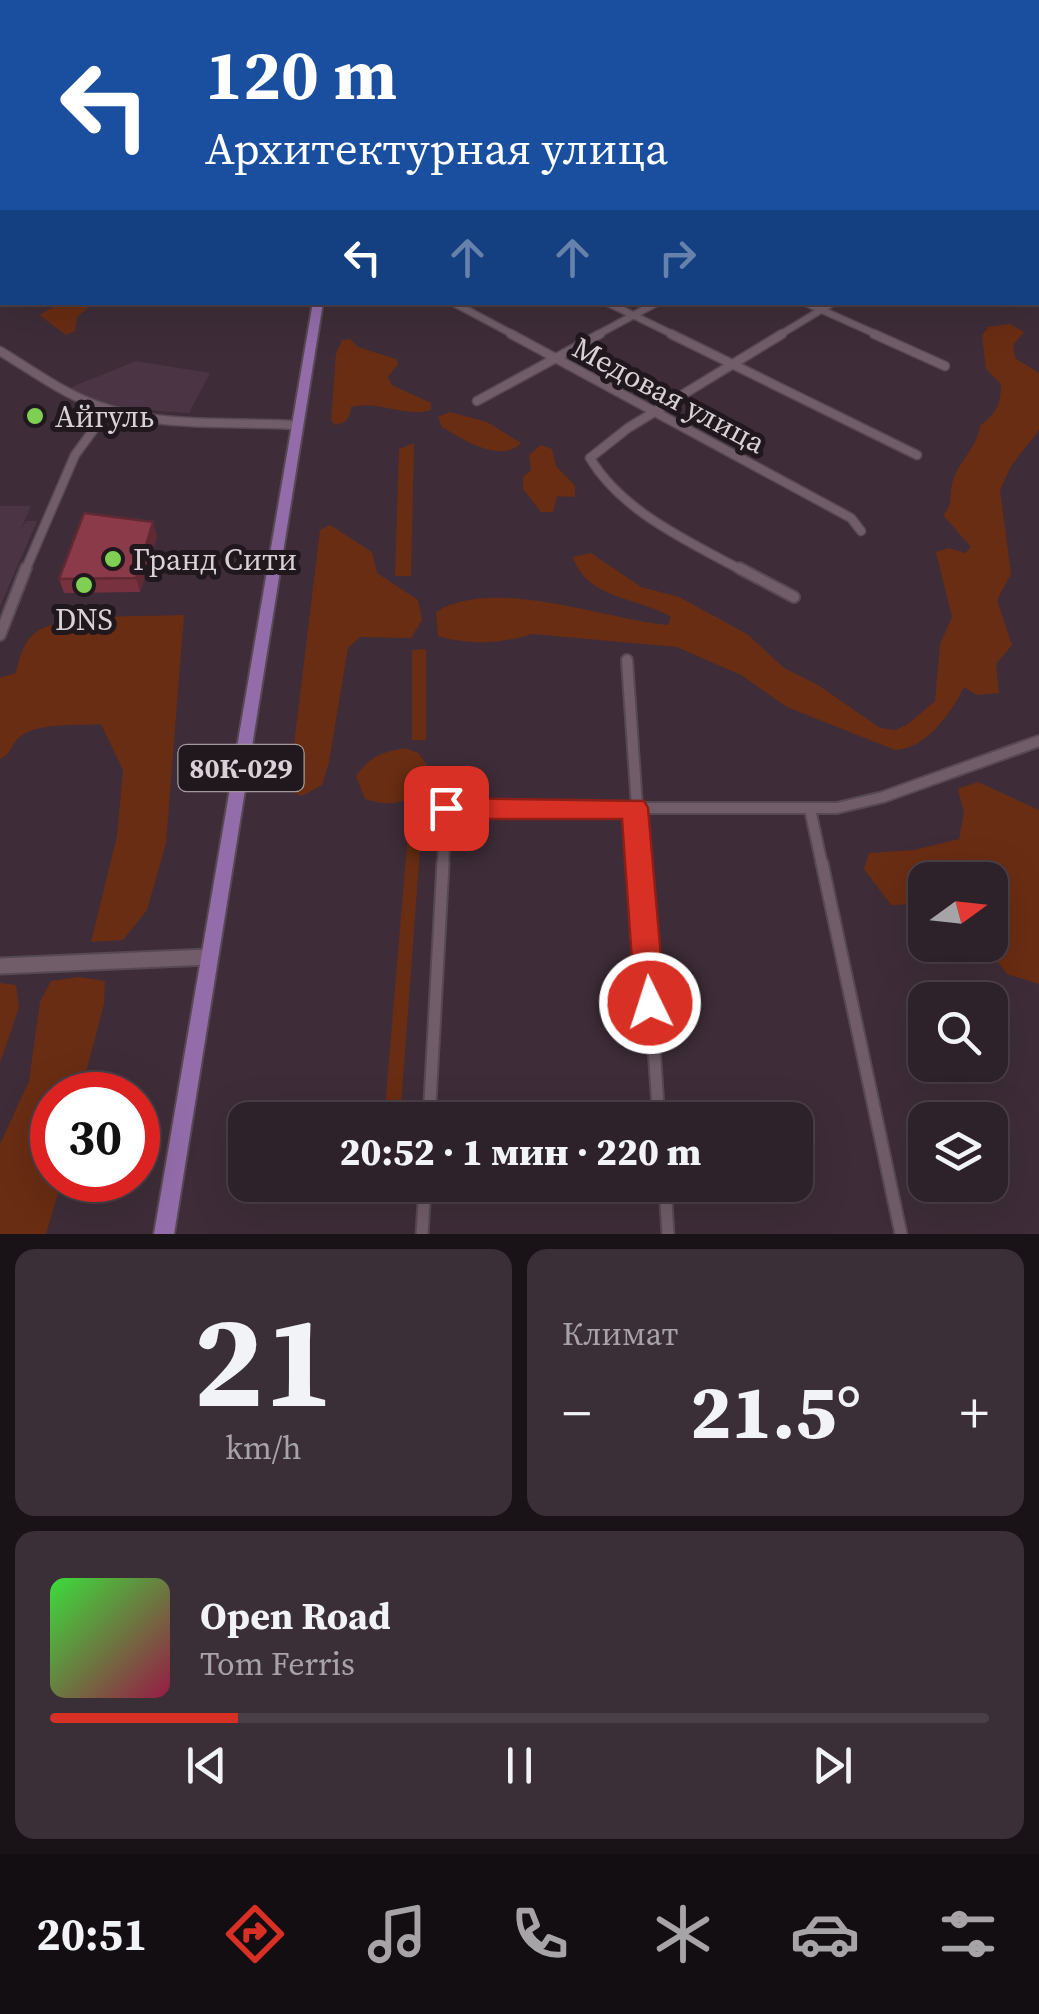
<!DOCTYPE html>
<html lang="ru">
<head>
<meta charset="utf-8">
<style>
	body { margin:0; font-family:"Source Serif 4",serif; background:#3a2f36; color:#f1f3f6; height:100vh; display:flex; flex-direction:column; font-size:38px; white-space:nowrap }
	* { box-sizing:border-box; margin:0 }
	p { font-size:32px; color:#a7a4a8 }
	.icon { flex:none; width:55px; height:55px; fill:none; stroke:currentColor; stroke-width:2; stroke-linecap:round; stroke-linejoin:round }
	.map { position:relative; height:1234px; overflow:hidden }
	.panel { display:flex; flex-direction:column; gap:15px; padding:15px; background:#191317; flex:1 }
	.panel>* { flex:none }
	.top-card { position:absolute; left:0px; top:0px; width:1040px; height:305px; box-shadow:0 10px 40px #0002,0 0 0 2px #493f47; background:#1a4fa0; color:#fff; overflow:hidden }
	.needle { width:65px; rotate:75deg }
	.tools { position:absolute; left:908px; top:862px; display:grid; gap:20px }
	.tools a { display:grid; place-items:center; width:100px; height:100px; border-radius:20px; background:#2e222a; box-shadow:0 10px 40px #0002,0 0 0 2px #493f47; font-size:50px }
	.speed { position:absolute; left:30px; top:1072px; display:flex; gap:20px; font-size:50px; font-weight:700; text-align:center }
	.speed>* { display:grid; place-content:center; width:130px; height:130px; border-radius:50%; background:#2e222a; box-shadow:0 10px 40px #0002,0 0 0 2px #493f47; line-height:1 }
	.speed .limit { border:15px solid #d22; background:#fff; color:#111 }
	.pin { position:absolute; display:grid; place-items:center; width:85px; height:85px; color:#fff; margin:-42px; border-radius:20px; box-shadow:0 5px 15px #0006 }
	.me { position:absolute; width:110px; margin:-55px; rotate:356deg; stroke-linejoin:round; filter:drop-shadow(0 0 8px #0008) }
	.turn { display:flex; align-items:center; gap:35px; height:210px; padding:0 40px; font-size:45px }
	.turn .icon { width:130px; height:130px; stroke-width:2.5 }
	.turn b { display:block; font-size:70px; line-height:85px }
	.lanes { display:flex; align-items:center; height:95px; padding:0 40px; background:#0003; justify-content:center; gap:50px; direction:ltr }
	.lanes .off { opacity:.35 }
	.big { font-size:75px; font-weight:800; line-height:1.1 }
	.panel .card { flex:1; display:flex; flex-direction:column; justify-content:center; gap:15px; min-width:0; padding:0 35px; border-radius:20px; background:#3a2f36 }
	.panel .dial { align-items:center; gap:0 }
	.dial b { font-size:130px; line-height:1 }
	.song { display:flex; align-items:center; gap:30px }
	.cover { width:120px; height:120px; border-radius:15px; background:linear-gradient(135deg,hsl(120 70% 55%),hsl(340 70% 35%)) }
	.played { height:10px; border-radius:5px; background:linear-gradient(90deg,#d93025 20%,#493f47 20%) }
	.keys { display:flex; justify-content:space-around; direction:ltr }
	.heat { display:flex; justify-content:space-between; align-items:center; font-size:55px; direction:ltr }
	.panel .tiles { flex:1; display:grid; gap:15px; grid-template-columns:1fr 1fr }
	.card:last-child { grid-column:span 2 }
	.trip { position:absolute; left:228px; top:1102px; width:585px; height:100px; border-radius:20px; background:#2e222a; box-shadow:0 10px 40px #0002,0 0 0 2px #493f47; font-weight:800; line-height:100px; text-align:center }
	.dock { display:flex; height:160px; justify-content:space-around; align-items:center; background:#120e11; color:#a7a4a8 }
	.dock .icon { width:70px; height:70px }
	.dock .selected { color:#d93025 }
	.dock b { font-size:45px; color:#f1f3f6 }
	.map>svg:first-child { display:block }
</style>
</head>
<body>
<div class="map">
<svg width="1039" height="1234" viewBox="0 0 1039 1234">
	<rect width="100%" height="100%" fill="#3e2d38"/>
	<path fill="#4b3443" d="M136,361L210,373L189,413L104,407L67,389Z
		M0,506H31L20,531L26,521H37L0,606Z"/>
	<path fill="#692d13" d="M61,303H94L77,317L75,331L66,335L39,315Z
		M1010,324L1024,332L1013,345L1015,358L1039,373V430L1011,466L1000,490L1011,574L997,600L1012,645L996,664L999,693L977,695L964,687C951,713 926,749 895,750L787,707L741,675L677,647L532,634C502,644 468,645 438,636L436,612C494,576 603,619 668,625L671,617C639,597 587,600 573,557L591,553L641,587L679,597L747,634L784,668L818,685L880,728L896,730L908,724L935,701L940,644L952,617L936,552L949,548L965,553L971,547L943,515C953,504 949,497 952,484C957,462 977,449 980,426C996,413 1001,405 1001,384L986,369L982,336L988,327Z
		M350,339L358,347L396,359L398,364L388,377L392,385L431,403V410C405,418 379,400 351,407C350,418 346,423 335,425L331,420L336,353L342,340Z
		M450,412L487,422L521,443C501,464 464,440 442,427L438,417Z
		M414,443L411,576H395L399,449Z
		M541,445L552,449L556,466L575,486V497L557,496L553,512H541L523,489V477L531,470L529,455Z
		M330,525L372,552L377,573L418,600L422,620L411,638L360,637L348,648L329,762L322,785L302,796L293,792L290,778L320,530Z
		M184,615L166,843L147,910L123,940L91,942L117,836L123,770L101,724C78,726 41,722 21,736C12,742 12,754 0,759V678L16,673C20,655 25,636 43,628C79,613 145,617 184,615Z
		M426,649V740H412V650Z
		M405,748L418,753L428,766L421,791C400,805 389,806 365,799L356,776C369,757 382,752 405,748Z
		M978,782L1039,810V984L1007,974L984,945H990V880H969L952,871L924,878L921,904L891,905L864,869L869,853L914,850L959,839L964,813L958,789Z
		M410,809H423L400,1120H384Z
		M79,977L105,981L104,1004L80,1095H52V1180H62L46,1234H0V1144L29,1081L40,1002L51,981Z
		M0,983L16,985L19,1007L0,1063Z"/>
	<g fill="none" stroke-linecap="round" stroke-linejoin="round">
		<g stroke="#574953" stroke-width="8">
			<path id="minor-far4" d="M804,0L814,2
				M47,2L78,0
				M936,2L942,0"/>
		</g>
		<g stroke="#574953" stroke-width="9">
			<path id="minor-far3" d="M452,302L516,336
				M606,302L676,336
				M804,302L880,336
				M595,336L658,302
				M778,336L834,302"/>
		</g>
		<g stroke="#574953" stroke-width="11">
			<path id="minor-far2" d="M511,334L851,518L861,531
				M671,334L917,455
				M874,334L945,366
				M0,351C31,370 61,392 96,405C159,429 232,421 298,425
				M477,401L600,334
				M25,571L75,455L108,410
				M743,571C690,542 622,512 590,458L628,428L782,334"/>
		</g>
		<g stroke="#574953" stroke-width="14">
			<path id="minor-far1" d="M739,568L794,597
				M0,635L26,568
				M627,660L641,865
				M810,809L822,865
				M443,865L446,808H837L883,797L1039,741"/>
		</g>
		<g stroke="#574953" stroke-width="15">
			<path id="minor" d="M641,863L659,1120
				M822,863L901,1234
				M429,1120L443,863
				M665,1185L668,1234
				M422,1234L425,1185"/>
		</g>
		<g stroke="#574953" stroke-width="19">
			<path id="tertiary" d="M0,966L208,957"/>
		</g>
		<g stroke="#574953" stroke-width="4">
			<path id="secondary" d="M2,275V281L0,282V276Z"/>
		</g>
		<g stroke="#574953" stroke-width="4">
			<path id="primary" d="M453,0L451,2H444L446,0Z
				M313,302H323L174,1234H154Z"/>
		</g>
		<use href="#minor-far4" stroke="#705d69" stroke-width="5"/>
		<use href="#minor-far3" stroke="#705d69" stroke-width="6"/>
		<use href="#minor-far2" stroke="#705d69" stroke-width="8"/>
		<use href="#minor-far1" stroke="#705d69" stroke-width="10"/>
		<use href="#minor" stroke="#705d69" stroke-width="11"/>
		<use href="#tertiary" stroke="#705d69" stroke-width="15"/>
		<use href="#secondary" fill="#826589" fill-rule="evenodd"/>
		<use href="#primary" fill="#936daa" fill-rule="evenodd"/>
	</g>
	<path fill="#78323f" d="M157,536L140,592L64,593L59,579Z"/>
	<path fill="#612933" d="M153,522L157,536L140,592L136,578Z"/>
	<path fill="#8b3a49" stroke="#612933" stroke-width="2.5" d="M84,513L153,522L136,578L59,579Z"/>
	<path fill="#d93025" stroke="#8d1f18" stroke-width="2.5" d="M446,798L644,801L648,808L665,1003L661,1013L650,1017L639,1013L635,1003L622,819H446L437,816L433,808L437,801Z"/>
	<g fill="#7fd052" stroke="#20181d" stroke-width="4">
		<circle cx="35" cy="416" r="10"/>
		<circle cx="113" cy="559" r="10"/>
		<circle cx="84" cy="585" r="10"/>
	</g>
	<g text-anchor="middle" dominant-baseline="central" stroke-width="10" stroke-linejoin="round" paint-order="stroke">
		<rect fill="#20181d" stroke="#a3999f" stroke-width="2.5" x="178.5" y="745" width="125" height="46" rx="8"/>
		<g font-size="28" font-weight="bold" fill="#dbd0d7">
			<text x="241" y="768">80К-029</text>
		</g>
		<g font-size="30" fill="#dbd0d7" stroke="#20181d">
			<text transform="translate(669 395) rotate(28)">Медовая улица</text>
		</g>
		<g font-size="30" fill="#dbd0d7" stroke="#20181d" text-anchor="start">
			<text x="55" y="416">Айгуль</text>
			<text x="133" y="559">Гранд Сити</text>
			<text x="84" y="619" text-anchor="middle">DNS</text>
		</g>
	</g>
</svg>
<div class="tools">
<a><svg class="needle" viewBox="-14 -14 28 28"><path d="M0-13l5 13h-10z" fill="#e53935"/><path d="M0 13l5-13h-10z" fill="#a7a4a8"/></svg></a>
<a><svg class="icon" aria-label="search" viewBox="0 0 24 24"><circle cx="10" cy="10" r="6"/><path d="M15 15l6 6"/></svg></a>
<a><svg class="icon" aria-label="layers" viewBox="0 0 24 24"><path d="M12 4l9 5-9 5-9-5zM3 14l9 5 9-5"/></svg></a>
</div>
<div class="speed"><div class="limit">30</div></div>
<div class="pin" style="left:446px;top:808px;background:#d93025"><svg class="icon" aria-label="arrive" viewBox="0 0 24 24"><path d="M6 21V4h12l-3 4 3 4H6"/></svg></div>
<svg class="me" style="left:650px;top:1003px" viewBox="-20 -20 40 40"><circle r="17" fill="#d93025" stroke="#fff" stroke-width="3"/><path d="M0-11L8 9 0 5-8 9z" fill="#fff"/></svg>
<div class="trip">20:52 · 1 мин · 220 m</div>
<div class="top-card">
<div class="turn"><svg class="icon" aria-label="left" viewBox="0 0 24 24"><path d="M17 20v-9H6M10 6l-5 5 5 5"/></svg><div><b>120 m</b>Архитектурная улица</div></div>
<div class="lanes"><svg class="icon" aria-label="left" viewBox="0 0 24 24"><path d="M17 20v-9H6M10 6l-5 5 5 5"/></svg><svg class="icon off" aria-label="ahead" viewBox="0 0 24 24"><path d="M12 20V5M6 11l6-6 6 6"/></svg><svg class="icon off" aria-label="ahead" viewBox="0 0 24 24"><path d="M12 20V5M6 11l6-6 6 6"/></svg><svg class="icon off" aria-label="right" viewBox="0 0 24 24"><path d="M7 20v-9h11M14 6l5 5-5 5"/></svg></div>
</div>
</div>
<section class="panel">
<div class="tiles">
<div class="card dial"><b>21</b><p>km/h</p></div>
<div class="card"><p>Климат</p>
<div class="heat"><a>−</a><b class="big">21.5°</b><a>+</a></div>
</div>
<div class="card">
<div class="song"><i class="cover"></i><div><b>Open Road</b><p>Tom Ferris</p></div></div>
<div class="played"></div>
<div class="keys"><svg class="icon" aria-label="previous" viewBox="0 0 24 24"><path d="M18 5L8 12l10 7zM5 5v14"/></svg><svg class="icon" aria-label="pause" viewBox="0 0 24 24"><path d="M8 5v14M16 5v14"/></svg><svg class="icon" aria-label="next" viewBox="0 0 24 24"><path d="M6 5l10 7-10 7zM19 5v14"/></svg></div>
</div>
</div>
</section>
<nav class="dock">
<b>20:51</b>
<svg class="icon selected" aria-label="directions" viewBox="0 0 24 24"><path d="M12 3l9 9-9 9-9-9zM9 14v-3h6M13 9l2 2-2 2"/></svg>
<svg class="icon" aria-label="music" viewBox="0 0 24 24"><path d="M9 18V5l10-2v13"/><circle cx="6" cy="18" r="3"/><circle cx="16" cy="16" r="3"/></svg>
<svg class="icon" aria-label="phone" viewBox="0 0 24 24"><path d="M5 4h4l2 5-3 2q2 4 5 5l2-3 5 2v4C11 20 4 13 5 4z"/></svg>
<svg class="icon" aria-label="climate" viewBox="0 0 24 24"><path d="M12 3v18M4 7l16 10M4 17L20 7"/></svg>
<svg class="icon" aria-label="car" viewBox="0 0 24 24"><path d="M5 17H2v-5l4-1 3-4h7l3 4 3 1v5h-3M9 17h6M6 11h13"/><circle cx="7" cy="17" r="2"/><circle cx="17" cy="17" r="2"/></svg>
<svg class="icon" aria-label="filters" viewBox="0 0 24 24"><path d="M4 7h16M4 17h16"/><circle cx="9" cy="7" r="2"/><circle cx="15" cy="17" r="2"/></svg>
</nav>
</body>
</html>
